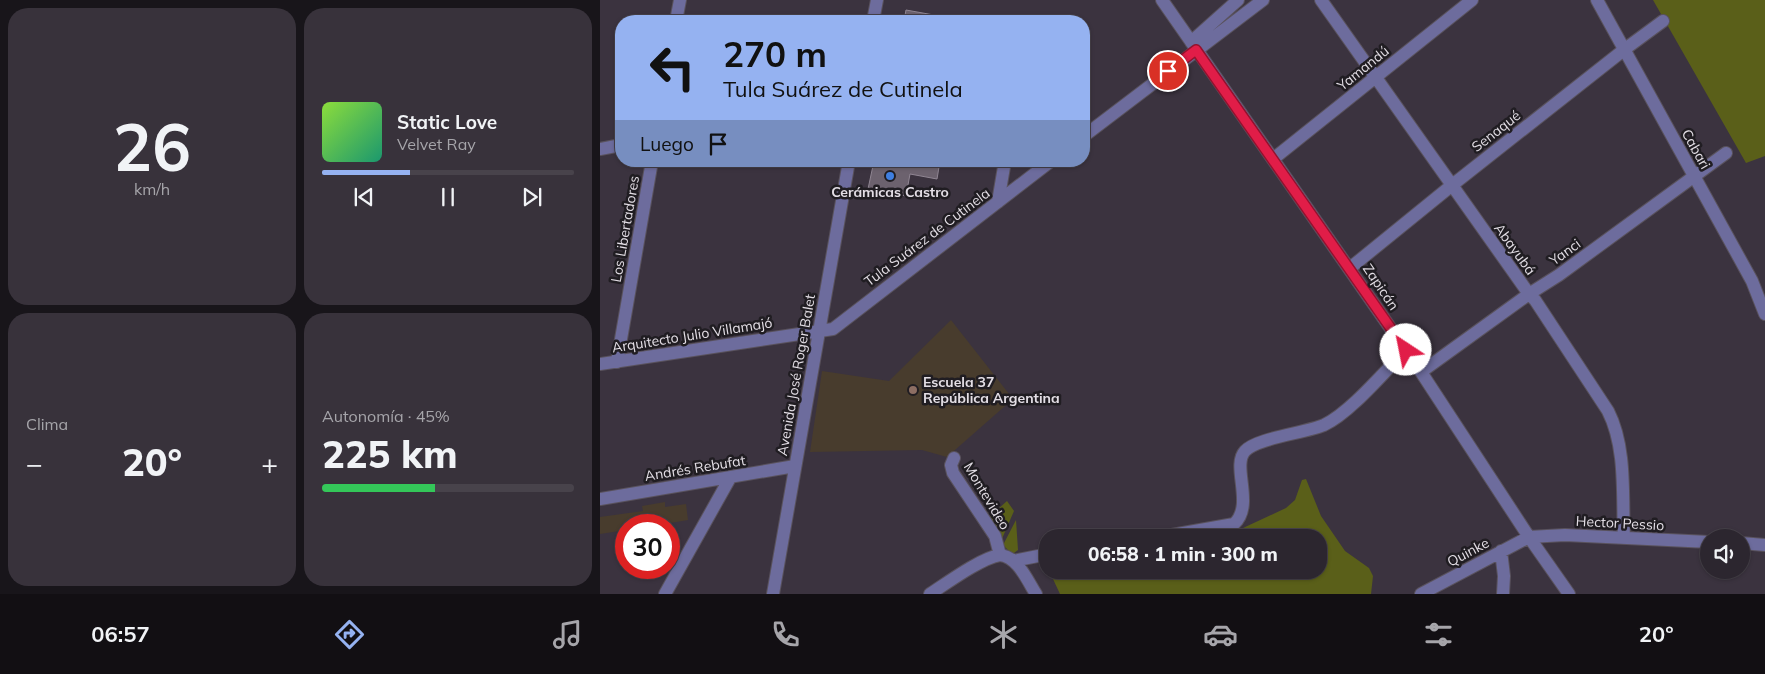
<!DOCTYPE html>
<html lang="es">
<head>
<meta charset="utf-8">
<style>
	body { margin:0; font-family:Mulish,sans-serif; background:#38323b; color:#f1f3f6; height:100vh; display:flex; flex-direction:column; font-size:19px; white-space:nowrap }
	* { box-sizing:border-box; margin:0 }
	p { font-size:16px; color:#a6a5aa }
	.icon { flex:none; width:28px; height:28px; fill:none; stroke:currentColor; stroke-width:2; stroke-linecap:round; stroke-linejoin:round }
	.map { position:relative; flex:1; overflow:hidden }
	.details { display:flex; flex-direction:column; gap:8px; padding:8px; background:#18151a; width:600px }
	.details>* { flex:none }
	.banner { position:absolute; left:15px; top:15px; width:475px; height:152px; border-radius:20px; box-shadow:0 1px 4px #0004,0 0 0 1px #48434b; background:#95b2f1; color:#111; overflow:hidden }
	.controls { position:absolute; left:1100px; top:529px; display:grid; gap:10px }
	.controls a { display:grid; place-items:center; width:50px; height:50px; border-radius:50%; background:#2c262f; box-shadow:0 1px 4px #0004,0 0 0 1px #48434b; font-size:25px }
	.speed { position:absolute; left:15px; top:514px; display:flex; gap:10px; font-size:25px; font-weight:700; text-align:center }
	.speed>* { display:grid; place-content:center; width:65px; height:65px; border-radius:50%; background:#2c262f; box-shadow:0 1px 4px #0004,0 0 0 1px #48434b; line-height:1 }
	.speed .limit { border:8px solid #d22; background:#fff; color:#111 }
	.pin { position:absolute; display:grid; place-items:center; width:42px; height:42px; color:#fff; margin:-21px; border:2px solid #fff; border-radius:50%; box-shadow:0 1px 5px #0007 }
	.me { position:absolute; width:55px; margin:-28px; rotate:326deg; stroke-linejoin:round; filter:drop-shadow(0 0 4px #0008) }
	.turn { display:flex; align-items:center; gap:18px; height:105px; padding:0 25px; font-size:22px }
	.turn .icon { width:65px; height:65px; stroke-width:2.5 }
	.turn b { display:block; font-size:35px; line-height:42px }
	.then { display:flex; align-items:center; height:48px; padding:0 25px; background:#0003; gap:10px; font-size:19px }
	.big { font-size:38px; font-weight:800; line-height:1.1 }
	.details .widget { flex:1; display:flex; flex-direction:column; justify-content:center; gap:8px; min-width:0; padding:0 18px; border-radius:20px; background:#38323b }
	.details .dial { align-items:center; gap:0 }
	.dial b { font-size:65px; line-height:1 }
	.song { display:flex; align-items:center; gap:15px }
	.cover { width:60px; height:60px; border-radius:8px; background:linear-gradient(135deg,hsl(90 70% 55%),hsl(160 70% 35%)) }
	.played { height:5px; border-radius:2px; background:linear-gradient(90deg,#95b2f1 35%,#48434b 35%) }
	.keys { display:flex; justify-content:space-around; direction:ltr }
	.heat { display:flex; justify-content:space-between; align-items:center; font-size:28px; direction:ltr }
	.charge { height:8px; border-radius:4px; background:linear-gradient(90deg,#34c759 45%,#48434b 0) }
	.details .tiles { flex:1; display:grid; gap:8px; grid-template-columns:repeat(2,1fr) }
	.trip { position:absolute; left:439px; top:529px; width:288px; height:50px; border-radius:20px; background:#2c262f; box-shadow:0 1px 4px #0004,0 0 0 1px #48434b; font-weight:800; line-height:50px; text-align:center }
	.tab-bar { display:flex; height:80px; justify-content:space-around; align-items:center; background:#120f13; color:#a6a5aa }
	.tab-bar .icon { width:35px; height:35px }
	.tab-bar .active { color:#95b2f1 }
	.tab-bar b { font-size:22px; color:#f1f3f6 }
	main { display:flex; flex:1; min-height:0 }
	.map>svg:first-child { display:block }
</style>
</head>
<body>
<main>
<section class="details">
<div class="tiles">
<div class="widget dial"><b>26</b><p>km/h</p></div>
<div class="widget">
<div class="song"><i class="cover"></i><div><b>Static Love</b><p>Velvet Ray</p></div></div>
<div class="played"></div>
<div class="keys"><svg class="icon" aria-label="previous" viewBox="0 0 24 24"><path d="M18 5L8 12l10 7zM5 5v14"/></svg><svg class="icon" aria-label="pause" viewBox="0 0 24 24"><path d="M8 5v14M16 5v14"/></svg><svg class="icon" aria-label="next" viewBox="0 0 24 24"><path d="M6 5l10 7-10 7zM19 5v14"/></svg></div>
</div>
<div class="widget"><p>Clima</p>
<div class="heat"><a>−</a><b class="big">20°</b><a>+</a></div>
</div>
<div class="widget"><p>Autonomía · 45%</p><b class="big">225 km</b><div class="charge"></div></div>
</div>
</section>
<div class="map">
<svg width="1165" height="594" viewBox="0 0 1165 594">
	<rect width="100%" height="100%" fill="#3b333f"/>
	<path fill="#483c2d" d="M351,320L413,399L347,457L322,450L210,452L222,371L289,381Z
		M65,502V507L86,504L88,520L58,525H26V530L0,534V517L43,511L42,506Z"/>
	<path fill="#5a5f19" d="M1053,0H1165V156L1146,163Z
		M706,479L721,516L745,551L769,568L773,576L771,594H460L453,579L471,572L484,570H718V538L606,537L643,528L686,508L695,500L702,480Z
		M407,501L414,511L401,541L387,519Z
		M416,520L418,550L414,553L410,552L403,545Z"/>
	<path fill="#6c626e" stroke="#908693" d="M306,10L345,17V21H304Z
		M274,161H340L337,179L310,174L306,196L268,189Z"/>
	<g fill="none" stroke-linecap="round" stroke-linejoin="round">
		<g stroke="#59525d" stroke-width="14">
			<path id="minor" d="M562,0L821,372L929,537L969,594
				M721,0L929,294L935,300L1008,411C1027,448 1022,498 1024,538
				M997,0L1152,281L1165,314
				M76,21L80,0
				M273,21L277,0
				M591,42L638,0
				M484,136L663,0
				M0,149L21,145
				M673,159L872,0
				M398,202L405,161
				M750,268L851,186L1025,49L1063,21
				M17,362L52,161
				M0,364L233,329L451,161
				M821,372L929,294L959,275L1126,153
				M354,458L351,465L353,473L395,536L400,555C418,557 427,580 436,594
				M0,499L195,466
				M555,538L634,524C655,505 631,466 645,451C657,438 705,433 724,425C750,413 785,371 806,350
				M1141,543L1165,545
				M901,551L904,576L903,594
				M413,561L448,554
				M65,594L130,478
				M173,594L249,161
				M330,594C347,583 381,558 400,555
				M821,594L929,537L965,535L1109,542"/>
		</g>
		<use href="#minor" stroke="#6d6c9d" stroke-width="12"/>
	</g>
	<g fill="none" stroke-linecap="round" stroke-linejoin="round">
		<g stroke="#92132f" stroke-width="12">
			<path id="route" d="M568,71L596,50L806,350"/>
		</g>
		<use href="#route" stroke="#e11d48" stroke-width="9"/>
	</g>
	<circle fill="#3f7fe0" stroke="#201d22" stroke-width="2" cx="290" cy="176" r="5"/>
	<circle fill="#8d6e63" stroke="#201d22" stroke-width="2" cx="313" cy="390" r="5"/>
	<g text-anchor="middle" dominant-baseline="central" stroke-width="5" stroke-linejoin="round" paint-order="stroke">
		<g font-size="14" fill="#e3dee5" stroke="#201d22">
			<text transform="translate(763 68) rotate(-39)">Yamandú</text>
			<text transform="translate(896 131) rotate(-38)">Senaqué</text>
			<text transform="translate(1096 149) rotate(61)">Cabari</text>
			<text transform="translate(25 229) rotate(-80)">Los Libertadores</text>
			<text transform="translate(327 237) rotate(-37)">Tula Suárez de Cutinela</text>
			<text transform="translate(915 249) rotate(54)">Abayubá</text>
			<text transform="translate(965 252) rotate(-36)">Yanci</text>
			<text transform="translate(781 287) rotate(56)">Zapicán</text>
			<text transform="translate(92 335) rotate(-9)">Arquitecto Julio Villamajó</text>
			<text transform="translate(196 375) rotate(-80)">Avenida José Roger Balet</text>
			<text transform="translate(95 468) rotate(-9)">Andrés Rebufat</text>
			<text transform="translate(387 496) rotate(59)">Montevideo</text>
			<text transform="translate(1020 523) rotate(3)">Hector Pessio</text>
			<text transform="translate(868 552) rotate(-28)">Quinke</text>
		</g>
		<g font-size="14" font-weight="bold" fill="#e3dee5" stroke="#201d22">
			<text x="290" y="192">Cerámicas Castro</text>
			<text x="323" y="382" text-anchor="start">Escuela 37<tspan x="323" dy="16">República Argentina</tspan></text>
		</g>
	</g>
</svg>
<div class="controls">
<a><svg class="icon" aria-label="sound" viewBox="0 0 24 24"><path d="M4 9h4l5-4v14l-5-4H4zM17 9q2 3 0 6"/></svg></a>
</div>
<div class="speed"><div class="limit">30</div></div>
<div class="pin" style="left:568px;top:71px;background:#d93025"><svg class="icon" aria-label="arrive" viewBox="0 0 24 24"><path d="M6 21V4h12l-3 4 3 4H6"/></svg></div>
<svg class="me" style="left:806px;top:350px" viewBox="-20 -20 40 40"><circle r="19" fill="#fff"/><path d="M0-13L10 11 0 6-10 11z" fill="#e11d48"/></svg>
<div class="trip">06:58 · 1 min · 300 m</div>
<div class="banner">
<div class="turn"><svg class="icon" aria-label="left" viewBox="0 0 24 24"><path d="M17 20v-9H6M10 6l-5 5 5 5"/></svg><div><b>270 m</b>Tula Suárez de Cutinela</div></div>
<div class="then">Luego<svg class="icon" aria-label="arrive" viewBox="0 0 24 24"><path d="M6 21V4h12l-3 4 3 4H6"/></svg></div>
</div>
</div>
</main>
<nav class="tab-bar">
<b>06:57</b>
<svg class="icon active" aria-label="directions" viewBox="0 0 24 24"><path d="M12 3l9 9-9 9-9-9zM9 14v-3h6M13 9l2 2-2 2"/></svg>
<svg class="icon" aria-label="music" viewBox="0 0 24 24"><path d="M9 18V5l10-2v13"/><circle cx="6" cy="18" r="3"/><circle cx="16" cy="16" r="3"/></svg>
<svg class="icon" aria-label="phone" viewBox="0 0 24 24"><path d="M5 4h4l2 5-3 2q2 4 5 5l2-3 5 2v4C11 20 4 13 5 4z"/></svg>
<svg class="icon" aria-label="climate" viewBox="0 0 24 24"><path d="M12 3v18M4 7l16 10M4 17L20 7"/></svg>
<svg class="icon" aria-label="car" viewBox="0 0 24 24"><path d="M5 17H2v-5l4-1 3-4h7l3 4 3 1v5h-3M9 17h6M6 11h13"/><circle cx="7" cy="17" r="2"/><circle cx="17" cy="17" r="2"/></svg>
<svg class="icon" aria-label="filters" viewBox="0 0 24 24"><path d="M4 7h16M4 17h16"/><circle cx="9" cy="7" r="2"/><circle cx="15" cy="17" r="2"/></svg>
<b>20°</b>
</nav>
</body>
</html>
